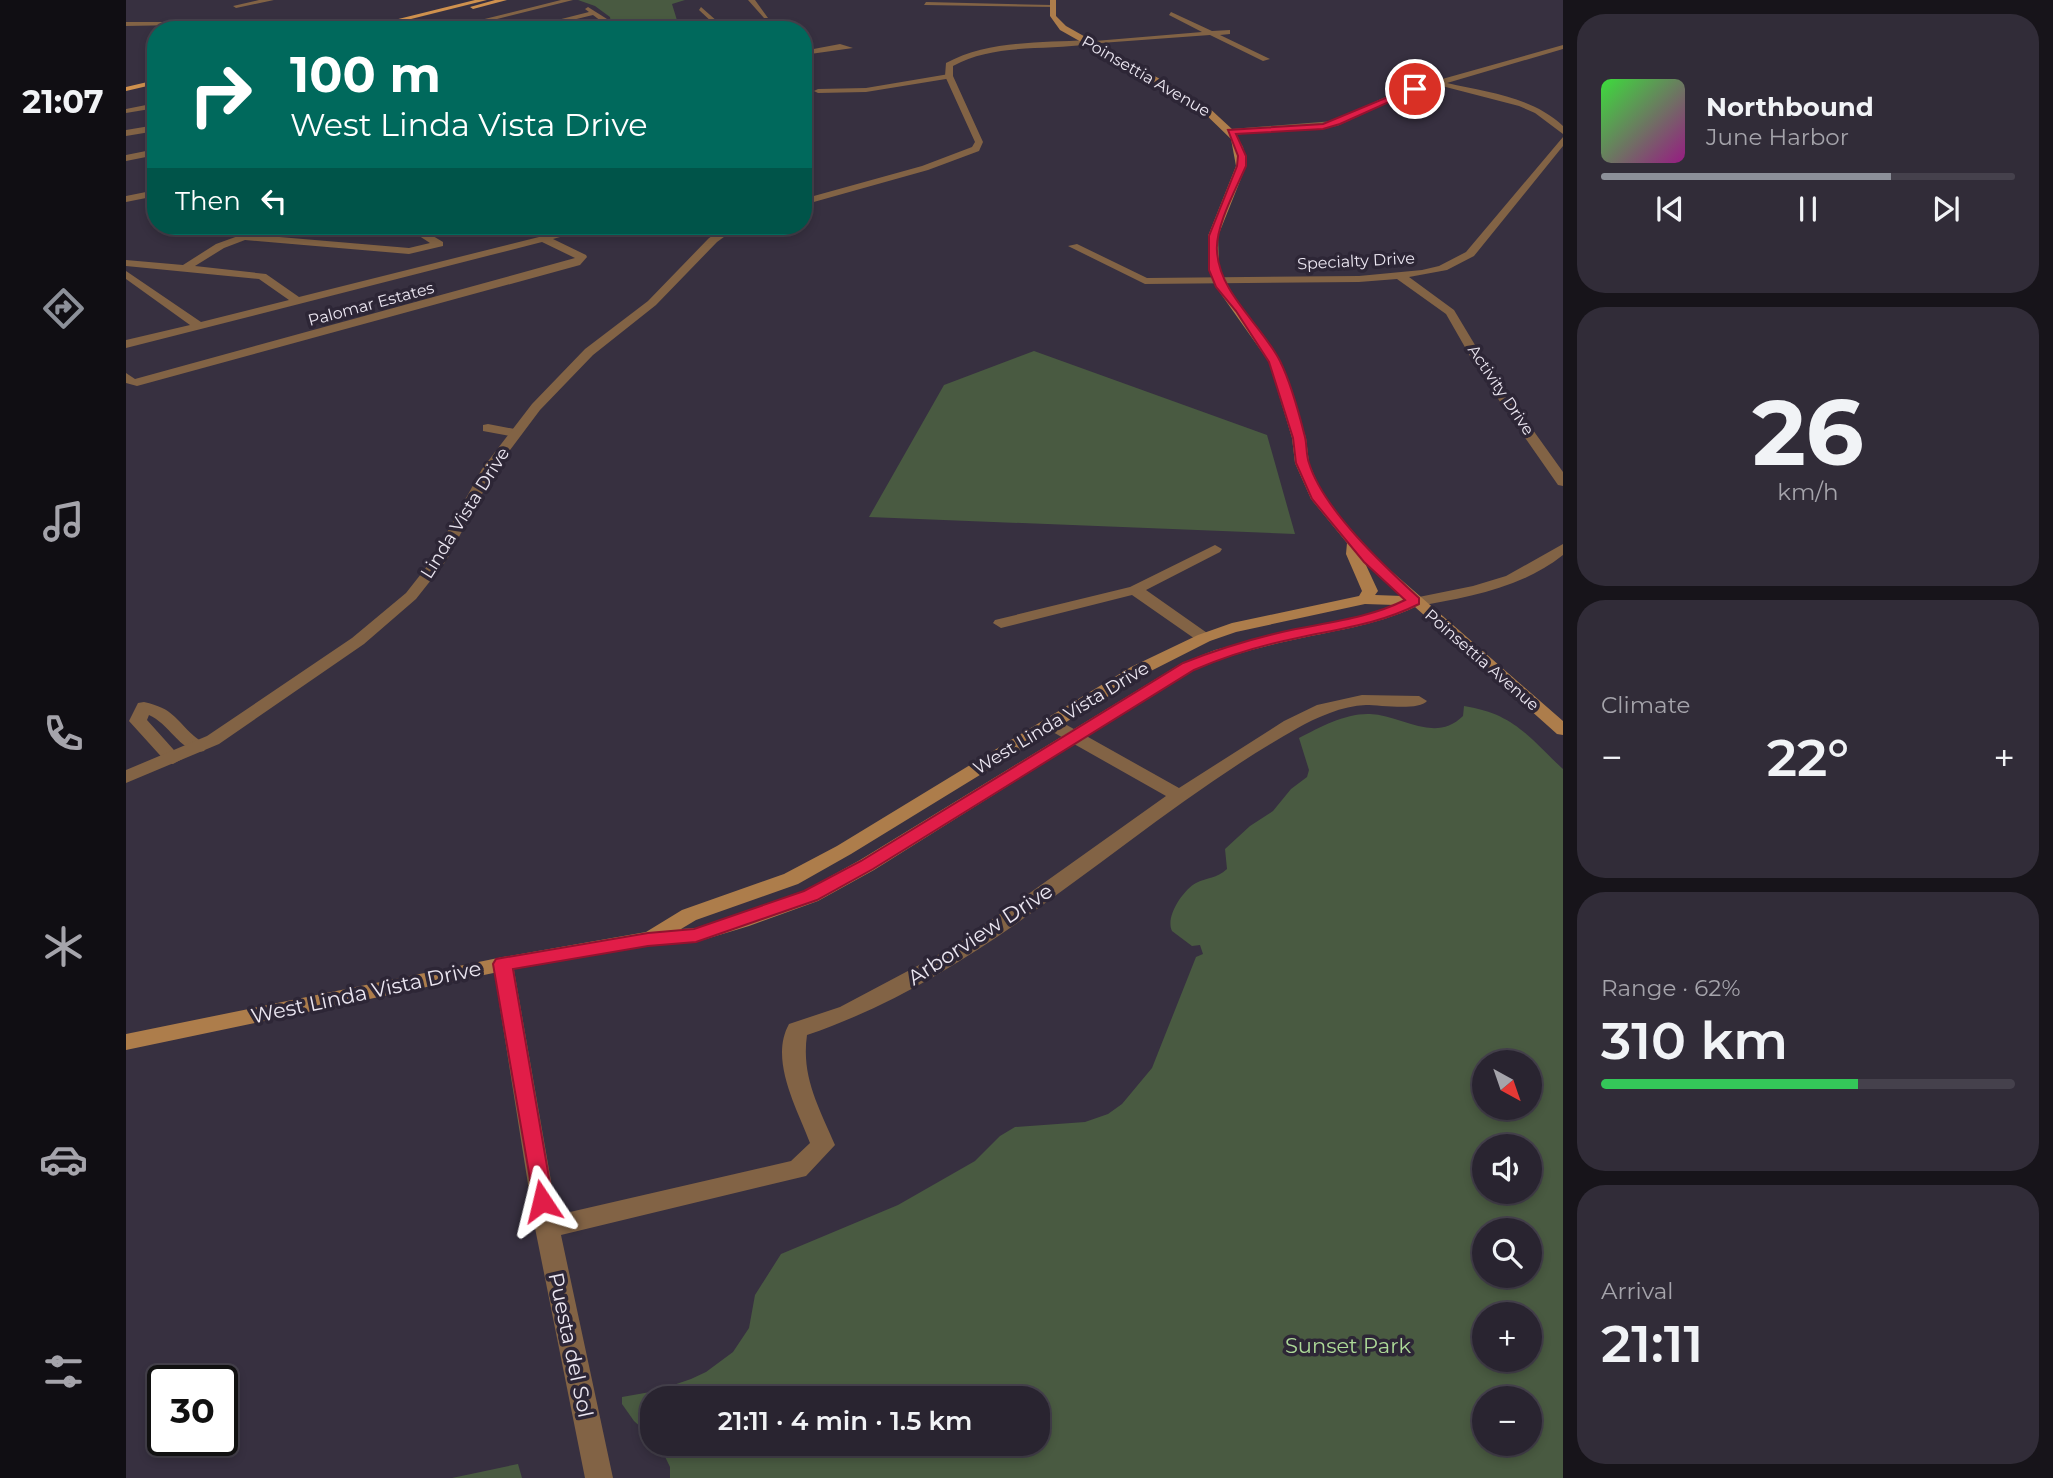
<!DOCTYPE html>
<html lang="en">
<head>
<meta charset="utf-8">
<style>
	body { margin:0; font-family:Montserrat,sans-serif; background:#312c38; color:#f1f3f6; height:100vh; display:flex; flex-direction:column; font-size:26px; white-space:nowrap }
	* { box-sizing:border-box; margin:0 }
	p { font-size:23px; color:#a5a4ab }
	.icon { flex:none; width:38px; height:38px; fill:none; stroke:currentColor; stroke-width:2; stroke-linecap:round; stroke-linejoin:round }
	.map { position:relative; flex:1; overflow:hidden }
	.side { display:flex; flex-direction:column; gap:14px; padding:14px; background:#17141a; width:490px }
	.side>* { flex:none }
	.guide { position:absolute; left:21px; top:21px; width:665px; height:214px; border-radius:28px; box-shadow:0 4px 10px #0003,0 0 0 2px #45414c; background:#00695c; color:#fff; overflow:hidden }
	.needle { width:46px; rotate:140deg }
	.controls { position:absolute; left:1346px; top:1050px; display:grid; gap:14px }
	.controls a { display:grid; place-items:center; width:70px; height:70px; border-radius:50%; background:#292430; box-shadow:0 4px 10px #0003,0 0 0 2px #45414c; font-size:35px }
	.speed { position:absolute; left:21px; top:1365px; display:flex; gap:14px; font-size:35px; font-weight:700; text-align:center }
	.speed>* { display:grid; place-content:center; width:91px; height:91px; border-radius:50%; background:#292430; box-shadow:0 4px 10px #0003,0 0 0 2px #45414c; line-height:1 }
	.speed .limit { border:4px solid #111; border-radius:10px; background:#fff; color:#111 }
	.pin { position:absolute; display:grid; place-items:center; width:60px; height:60px; color:#fff; margin:-30px; border:4px solid #fff; border-radius:50%; box-shadow:0 2px 7px #0007 }
	.me { position:absolute; width:77px; margin:-38px; rotate:350deg; stroke-linejoin:round; filter:drop-shadow(0 0 5px #0008) }
	.turn { display:flex; align-items:center; gap:24px; height:147px; padding:0 28px; font-size:32px }
	.turn .icon { width:91px; height:91px; stroke-width:2.5 }
	.turn b { display:block; font-size:49px; line-height:60px }
	.then { display:flex; align-items:center; height:66px; padding:0 28px; background:#0003; gap:14px; font-size:26px }
	.big { font-size:52px; font-weight:600; line-height:1.1 }
	.side .card { flex:1; display:flex; flex-direction:column; justify-content:center; gap:10px; min-width:0; padding:0 24px; border-radius:28px; background:#312c38 }
	.side .dial { align-items:center; gap:0 }
	.dial b { font-size:91px; line-height:1 }
	.song { display:flex; align-items:center; gap:21px }
	.cover { width:84px; height:84px; border-radius:10px; background:linear-gradient(135deg,hsl(120 70% 55%),hsl(310 70% 35%)) }
	.played { height:7px; border-radius:4px; background:linear-gradient(90deg,#8c9099 70%,#45414c 70%) }
	.keys { display:flex; justify-content:space-around; direction:ltr }
	.heat { display:flex; justify-content:space-between; align-items:center; font-size:38px; direction:ltr }
	.charge { height:10px; border-radius:5px; background:linear-gradient(90deg,#34c759 62%,#45414c 0) }
	.trip { position:absolute; left:514px; top:1386px; width:410px; height:70px; border-radius:28px; background:#292430; box-shadow:0 4px 10px #0003,0 0 0 2px #45414c; font-weight:600; line-height:70px; text-align:center }
	main { display:flex; flex:1; min-height:0 }
	.dock { display:flex; flex-direction:column; width:126px; justify-content:space-around; align-items:center; background:#100e13; color:#a5a4ab }
	.dock .icon { width:49px; height:49px }
	.dock .on { color:#8c9099 }
	.dock b { font-size:32px; color:#f1f3f6 }
	.map>svg:first-child { display:block }
</style>
</head>
<body>
<main>
<nav class="dock">
<b>21:07</b>
<svg class="icon on" aria-label="directions" viewBox="0 0 24 24"><path d="M12 3l9 9-9 9-9-9zM9 14v-3h6M13 9l2 2-2 2"/></svg>
<svg class="icon" aria-label="music" viewBox="0 0 24 24"><path d="M9 18V5l10-2v13"/><circle cx="6" cy="18" r="3"/><circle cx="16" cy="16" r="3"/></svg>
<svg class="icon" aria-label="phone" viewBox="0 0 24 24"><path d="M5 4h4l2 5-3 2q2 4 5 5l2-3 5 2v4C11 20 4 13 5 4z"/></svg>
<svg class="icon" aria-label="climate" viewBox="0 0 24 24"><path d="M12 3v18M4 7l16 10M4 17L20 7"/></svg>
<svg class="icon" aria-label="car" viewBox="0 0 24 24"><path d="M5 17H2v-5l4-1 3-4h7l3 4 3 1v5h-3M9 17h6M6 11h13"/><circle cx="7" cy="17" r="2"/><circle cx="17" cy="17" r="2"/></svg>
<svg class="icon" aria-label="filters" viewBox="0 0 24 24"><path d="M4 7h16M4 17h16"/><circle cx="9" cy="7" r="2"/><circle cx="15" cy="17" r="2"/></svg>
</nav>
<div class="map">
<svg width="1437" height="1478" viewBox="0 0 1437 1478">
	<rect width="100%" height="100%" fill="#373040"/>
	<path fill="#495a41" fill-rule="evenodd" d="M452,0H559L546,4L554,30H486L484,17L469,6Z
		M908,351L1141,435L1169,534L743,517L818,385Z
		M1338,706C1389,714 1402,737 1437,769V1478H544V1467L533,1444H912V1398H527V1438L508,1421L496,1404V1397L530,1391L565,1379L580,1372L607,1352L623,1328L629,1295L655,1254L772,1205L849,1161L874,1136L889,1127L959,1122L982,1114L996,1104L1026,1068L1070,957L1077,954L1074,945L1066,946L1046,931C1039,917 1057,890 1070,883C1082,877 1090,879 1101,869L1099,849L1124,826L1147,811L1165,789L1181,777L1183,770L1173,738C1194,727 1220,713 1244,714C1275,715 1309,744 1337,716ZM1358,1062H1404V1108H1358ZM1358,1146H1404V1192H1358ZM1358,1230H1404V1276H1358ZM1358,1314H1404V1360H1358ZM1404,1398V1444H1358V1398Z
		M392,1464L396,1478H326Z"/>
	<g fill="none" stroke-linecap="round" stroke-linejoin="round">
		<path fill="#826345" fill-rule="evenodd" d="M133,0H148L110,8L107,6Z
			M435,0H447L327,30H314Z
			M622,0H629L642,18H638Z
			M800,2L925,5L928,7L798,5Z
			M462,7L481,19L479,30H472L475,21L467,15L405,30H392L463,12L459,9Z
			M575,7L592,22L620,30L588,24L573,10Z
			M1045,12L1086,31L1104,30V34L1094,35L1144,59L1137,61L1084,35L961,44L957,42L1076,32L1043,15Z
			M0,22H103L107,24L0,26Z
			M714,44L727,48L677,55V51Z
			M1437,45V49L1321,83C1361,92 1406,97 1437,126V134L1409,113L1393,106L1312,85L1276,96L1211,126L1105,135L1101,132L1105,129L1208,121L1270,92Z
			M823,74L826,78L740,92L692,93L688,91L692,89L740,88Z
			M30,103V108L0,113V109Z
			M30,125V131L0,136V130Z
			M1437,137V146L1348,256L1321,270L1283,277L1328,310L1364,370L1437,472V486L1432,485L1352,370L1320,314L1271,279L1233,282L1019,284L942,246L951,244L1021,278L1233,276L1296,270L1313,266L1340,252Z
			M30,149V155L0,161V155Z
			M30,190V196L0,202V196Z
			M278,226H290L300,232L327,226H344L307,236L317,242V246L283,254L119,240L98,248L69,266L140,274L173,297L457,226H473L427,239L460,255L461,257L454,265L11,386L0,383V373L9,379L449,258L416,242L0,348V340L64,325L0,279V271L75,322L163,300L133,279L0,266V260L57,265L90,244L126,231L130,235L283,248L304,243Z
			M362,424L394,430L396,433L389,437L357,431V425Z
			M1437,544V555C1394,589 1341,597 1288,607L1280,602L1283,599L1347,586L1380,576Z
			M1089,545L1096,549L1094,552L1020,590L1084,635L1086,638L1084,641H1072L1006,595L875,628L867,623L869,620L1004,587Z
			M1236,695L1293,696L1301,701C1293,711 1254,705 1240,705C1216,706 1191,717 1170,729C1003,823 865,973 681,1035C675,1077 693,1107 709,1145L680,1176L435,1235L487,1478H459L409,1228L367,964L370,959L377,957L384,959L387,964L431,1215L665,1161L684,1143C671,1108 643,1060 663,1024L714,1007L829,946L1040,796L918,727L915,723L918,719H930L1053,788L1158,721L1191,705Z
			M18,702C48,709 48,718 68,736C73,740 77,742 81,747L78,751C57,756 43,723 23,715L21,720L56,759L47,764L41,763L3,721L12,703Z"/>
		<path fill="#826345" fill-rule="evenodd" d="M961,40L964,44C918,51 868,43 827,66V76L857,142L853,151L802,170L677,205V199L796,166L846,147L849,142L819,76L820,63C862,40 915,43 961,40Z
			M602,226H613L591,242L530,305L467,355L414,410L369,470L320,561L290,599L238,644L93,744L0,783V770L81,736L226,638L280,593L306,560L356,469L406,404L459,349L522,301L583,238Z"/>
		<path fill="#ad7d4b" fill-rule="evenodd" d="M924,0H930V16L940,26L1080,105L1107,130L1117,147L1120,166L1092,236L1093,270L1100,286L1155,362L1180,438L1183,463L1198,498L1248,556L1437,721V735L1431,734L1289,607C1249,626 1205,631 1162,641C1130,648 1099,657 1068,669L748,870L692,901L623,926L570,942L522,946L377,971L0,1050V1034L377,957L520,932L556,910L658,874L711,846L1005,667L1072,635L1106,623L1233,596L1236,591L1220,554L1221,543L1185,499L1169,463L1166,438L1143,362L1090,287L1083,270L1082,236L1110,166L1105,139L1074,109L934,30L924,16ZM1239,563L1276,596L1249,595L1252,591ZM1239,604L1269,605L1253,612L1155,633L1089,650L1056,663L734,860L678,891L609,916L570,928L555,929L570,920L672,884L725,854L1017,675L1084,641L1110,632Z"/>
		<path fill="#cf914e" fill-rule="evenodd" d="M349,0H361L241,30H228Z
			M369,0H381L347,9L344,7Z
			M30,80V84L0,91V87Z"/>
	</g>
	<path fill="#e11d48" stroke="#92132f" stroke-width="2" d="M1286,87L1292,89L1214,124L1197,129L1110,134L1120,156V166C1110,189 1089,227 1091,251C1093,293 1135,324 1154,361C1165,383 1173,413 1179,437C1181,445 1180,455 1183,463C1197,509 1258,566 1293,598V604C1251,625 1212,629 1167,639C1133,646 1100,656 1068,670L747,869L691,900L570,942L522,946L387,969L427,1201L424,1208L416,1211L409,1208L367,964L370,959L522,933L568,929L678,891L735,861L1057,663C1092,649 1128,638 1165,630C1204,622 1243,618 1279,600L1238,562L1186,499L1170,463L1167,438L1143,362L1110,311L1090,287L1083,270V236L1111,166L1112,156L1102,130L1197,124Z"/>
	<g text-anchor="middle" dominant-baseline="central" stroke-width="7" stroke-linejoin="round" paint-order="stroke">
		<g font-size="16" fill="#ebe6f1" stroke="#2d2636">
			<text transform="translate(1020 76) rotate(30)">Poinsettia Avenue</text>
			<text transform="translate(1230 261) rotate(-3)">Specialty Drive</text>
			<text transform="translate(245 304) rotate(-15)">Palomar Estates</text>
			<text transform="translate(1375 390) rotate(56)">Activity Drive</text>
			<text transform="translate(1356 660) rotate(41)">Poinsettia Avenue</text>
		</g>
		<g font-size="18" fill="#ebe6f1" stroke="#2d2636">
			<text transform="translate(339 513) rotate(-58)">Linda Vista Drive</text>
			<text transform="translate(935 718) rotate(-31)">West Linda Vista Drive</text>
		</g>
		<g font-size="21" fill="#ebe6f1" stroke="#2d2636">
			<text transform="translate(854 934) rotate(-33)">Arborview Drive</text>
			<text transform="translate(240 992) rotate(-12)">West Linda Vista Drive</text>
			<text transform="translate(445 1345) rotate(78)">Puesta del Sol</text>
		</g>
		<g font-size="21" fill="#adda98" stroke="#2d2636">
			<text x="1222" y="1345">Sunset Park</text>
		</g>
	</g>
</svg>
<div class="controls">
<a><svg class="needle" viewBox="-14 -14 28 28"><path d="M0-13l5 13h-10z" fill="#e53935"/><path d="M0 13l5-13h-10z" fill="#a5a4ab"/></svg></a>
<a><svg class="icon" aria-label="sound" viewBox="0 0 24 24"><path d="M4 9h4l5-4v14l-5-4H4zM17 9q2 3 0 6"/></svg></a>
<a><svg class="icon" aria-label="search" viewBox="0 0 24 24"><circle cx="10" cy="10" r="6"/><path d="M15 15l6 6"/></svg></a>
<a>+</a>
<a>−</a>
</div>
<div class="speed"><div class="limit">30</div></div>
<div class="pin" style="left:1289px;top:89px;background:#d93025"><svg class="icon" aria-label="arrive" viewBox="0 0 24 24"><path d="M6 21V4h12l-3 4 3 4H6"/></svg></div>
<svg class="me" style="left:416px;top:1201px" viewBox="-20 -20 40 40"><path d="M0-17L14 15 0 8-14 15z" fill="#e11d48" stroke="#fff" stroke-width="4"/></svg>
<div class="trip">21:11 · 4 min · 1.5 km</div>
<div class="guide">
<div class="turn"><svg class="icon" aria-label="right" viewBox="0 0 24 24"><path d="M7 20v-9h11M14 6l5 5-5 5"/></svg><div><b>100 m</b>West Linda Vista Drive</div></div>
<div class="then">Then<svg class="icon" aria-label="left" viewBox="0 0 24 24"><path d="M17 20v-9H6M10 6l-5 5 5 5"/></svg></div>
</div>
</div>
<section class="side">
<div class="card">
<div class="song"><i class="cover"></i><div><b>Northbound</b><p>June Harbor</p></div></div>
<div class="played"></div>
<div class="keys"><svg class="icon" aria-label="previous" viewBox="0 0 24 24"><path d="M18 5L8 12l10 7zM5 5v14"/></svg><svg class="icon" aria-label="pause" viewBox="0 0 24 24"><path d="M8 5v14M16 5v14"/></svg><svg class="icon" aria-label="next" viewBox="0 0 24 24"><path d="M6 5l10 7-10 7zM19 5v14"/></svg></div>
</div>
<div class="card dial"><b>26</b><p>km/h</p></div>
<div class="card"><p>Climate</p>
<div class="heat"><a>−</a><b class="big">22°</b><a>+</a></div>
</div>
<div class="card"><p>Range · 62%</p><b class="big">310 km</b><div class="charge"></div></div>
<div class="card"><p>Arrival</p><b class="big">21:11</b></div>
</section>
</main>
</body>
</html>
